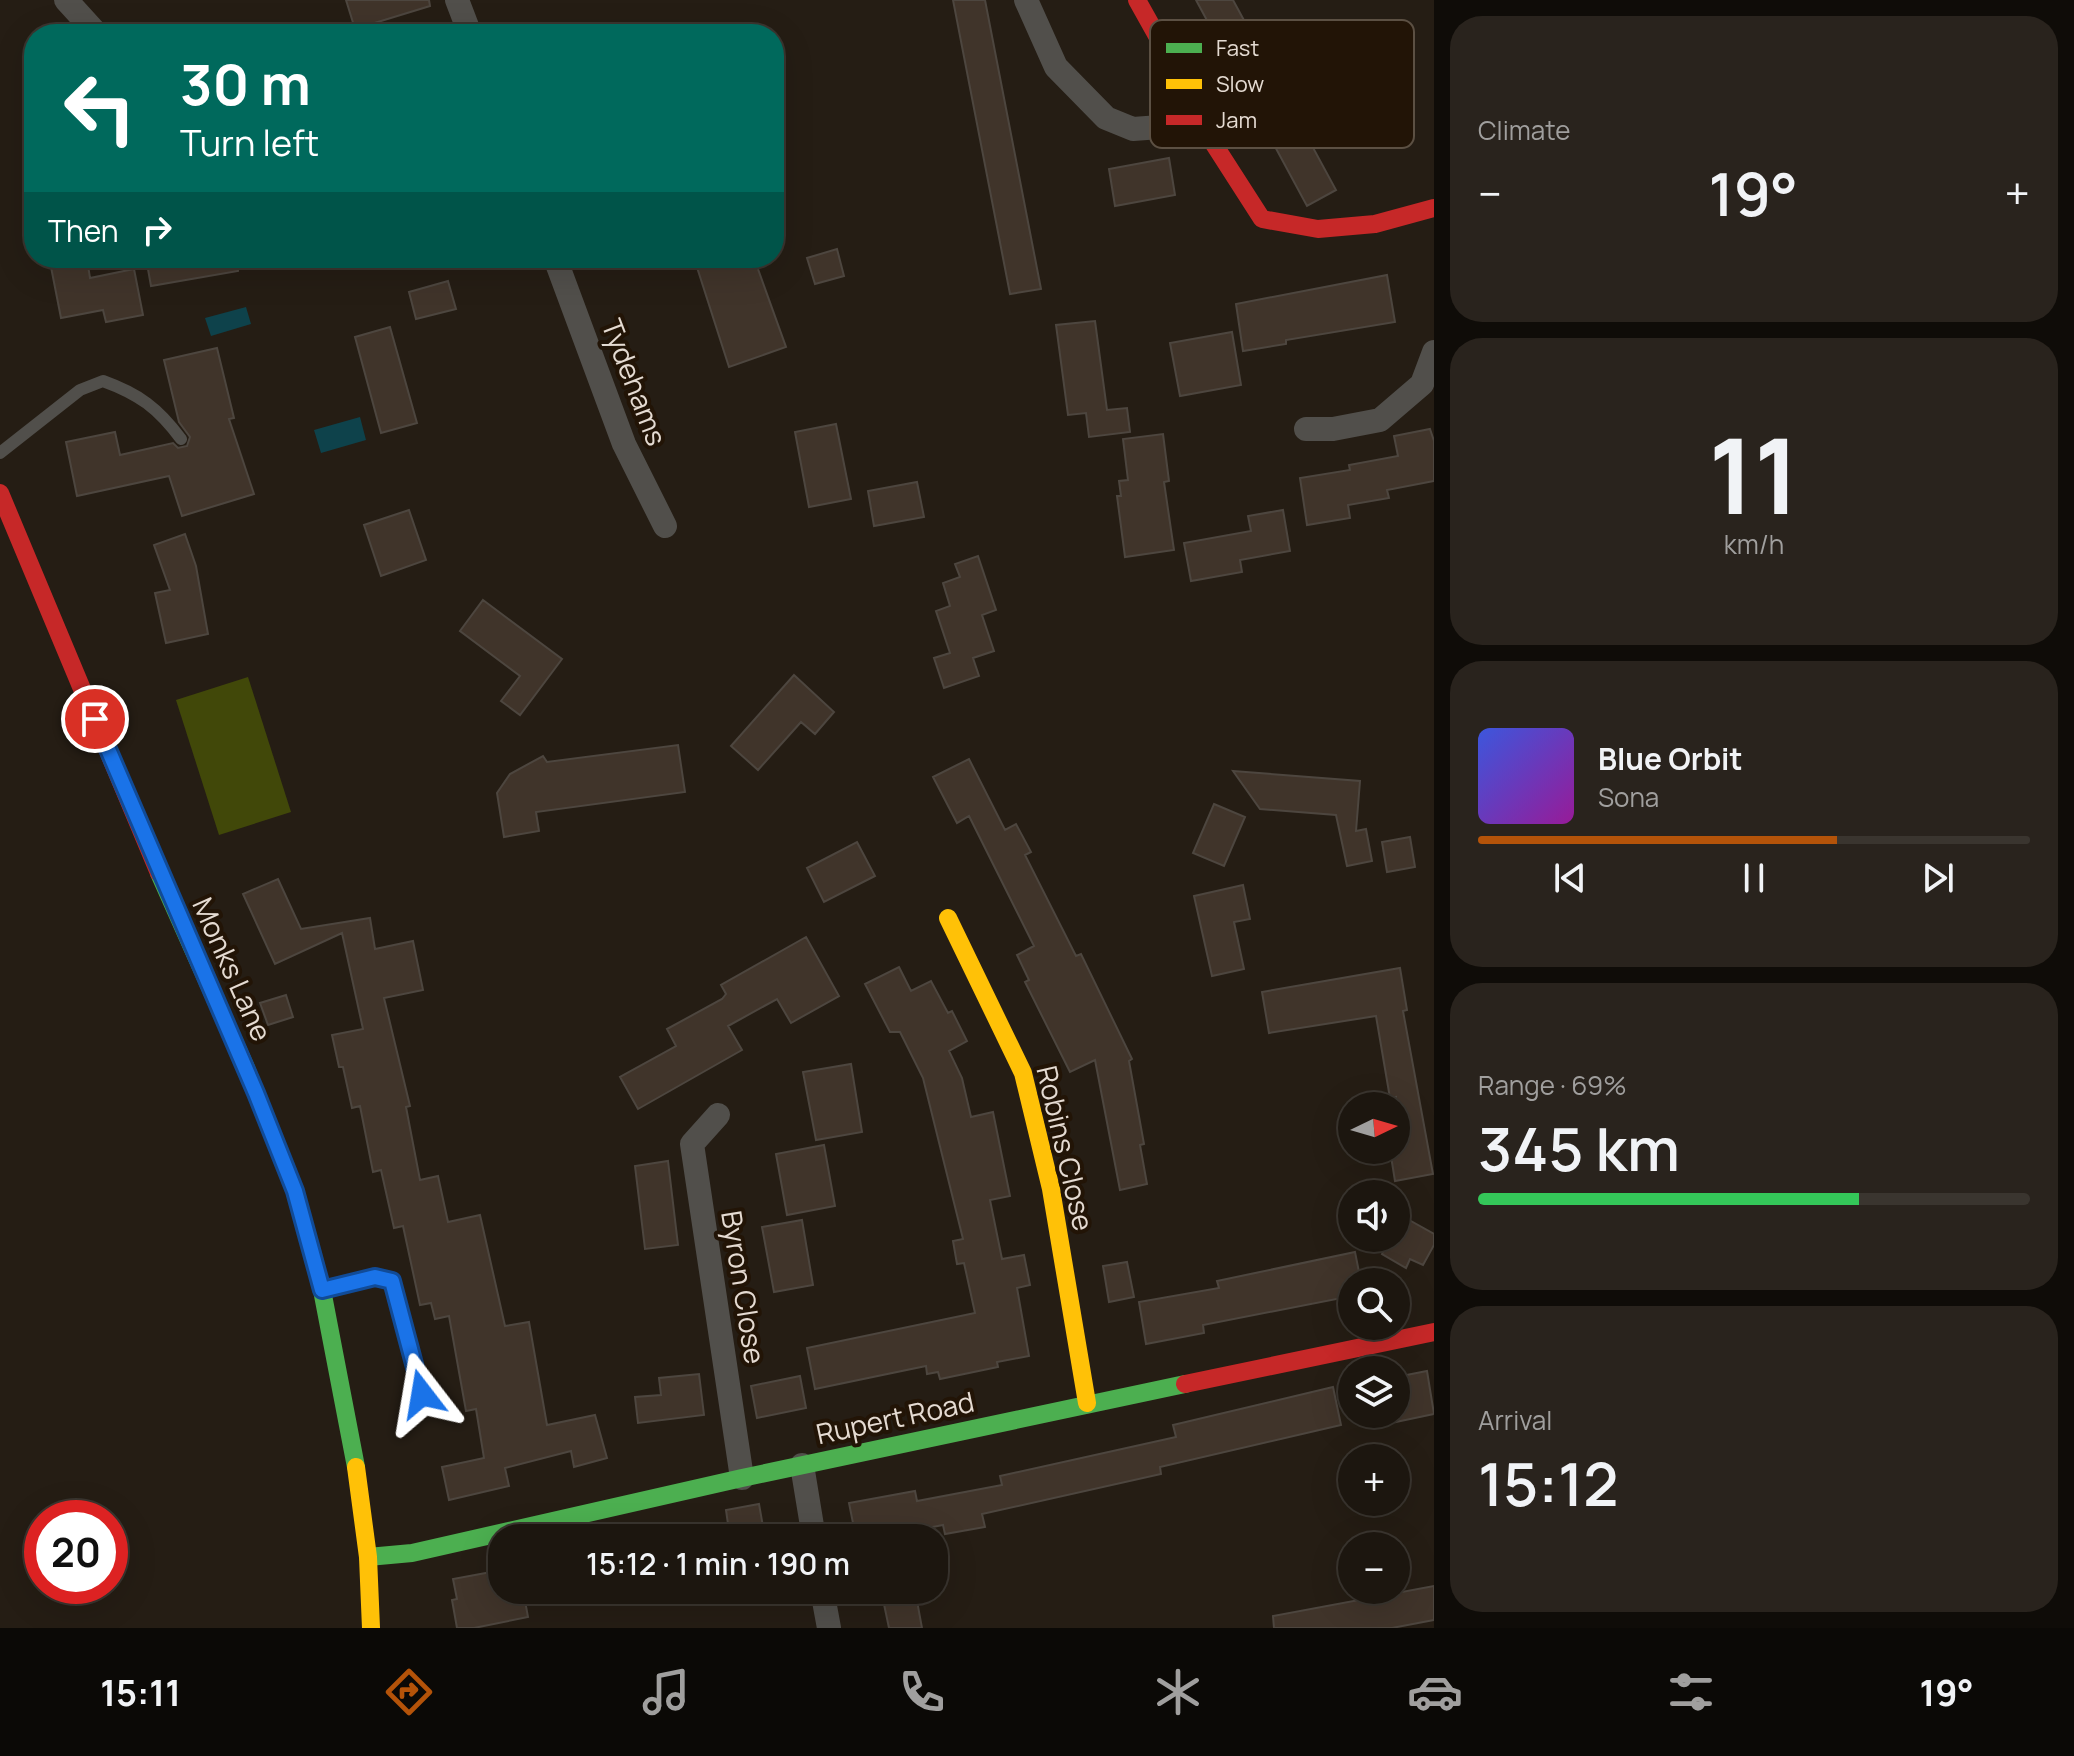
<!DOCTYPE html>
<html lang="en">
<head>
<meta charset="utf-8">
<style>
	body { margin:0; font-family:Manrope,sans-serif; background:#29231d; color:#f1f3f6; height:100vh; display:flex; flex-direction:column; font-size:30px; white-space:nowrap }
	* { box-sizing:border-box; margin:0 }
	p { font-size:26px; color:#a09f9e }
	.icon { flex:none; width:44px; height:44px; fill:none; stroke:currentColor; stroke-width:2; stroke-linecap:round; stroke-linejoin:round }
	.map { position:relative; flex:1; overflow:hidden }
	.details { display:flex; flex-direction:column; gap:16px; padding:16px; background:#0f0c08; width:640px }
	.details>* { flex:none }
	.guide { position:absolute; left:24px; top:24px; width:760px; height:244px; border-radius:32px; box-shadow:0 8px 32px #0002,0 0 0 2px #3a352f; background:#00695c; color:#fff; overflow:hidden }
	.needle { width:52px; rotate:85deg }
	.fabs { position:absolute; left:1338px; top:1092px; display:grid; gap:16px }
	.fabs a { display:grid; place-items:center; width:72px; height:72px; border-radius:50%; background:#1c160f; box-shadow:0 8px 32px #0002,0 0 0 2px #3a352f; font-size:40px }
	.speed { position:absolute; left:24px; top:1500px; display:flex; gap:16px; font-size:40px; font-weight:700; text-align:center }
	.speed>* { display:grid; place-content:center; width:104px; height:104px; border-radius:50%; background:#1c160f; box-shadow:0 8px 32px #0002,0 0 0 2px #3a352f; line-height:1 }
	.speed .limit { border:12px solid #d22; background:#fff; color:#111 }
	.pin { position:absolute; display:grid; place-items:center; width:68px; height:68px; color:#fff; margin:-34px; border:4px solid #fff; border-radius:50%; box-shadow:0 2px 8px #0007 }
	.me { position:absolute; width:88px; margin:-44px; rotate:346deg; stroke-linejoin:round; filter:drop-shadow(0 0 6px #0008) }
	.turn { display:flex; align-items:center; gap:28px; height:168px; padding:0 24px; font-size:36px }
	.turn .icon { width:104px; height:104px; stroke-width:2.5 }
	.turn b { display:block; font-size:56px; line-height:68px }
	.then { display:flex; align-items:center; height:76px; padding:0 24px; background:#0003; gap:16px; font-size:30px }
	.big { font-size:60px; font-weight:600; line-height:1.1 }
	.details .widget { flex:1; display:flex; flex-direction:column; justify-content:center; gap:12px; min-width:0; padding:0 28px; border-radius:32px; background:#29231d }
	.details .dial { align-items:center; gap:0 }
	.dial b { font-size:104px; line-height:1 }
	.song { display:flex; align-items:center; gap:24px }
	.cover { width:96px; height:96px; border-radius:12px; background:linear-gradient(135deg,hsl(230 70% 55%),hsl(300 70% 35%)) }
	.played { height:8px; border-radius:4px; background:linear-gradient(90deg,#b45309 65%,#3a352f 65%) }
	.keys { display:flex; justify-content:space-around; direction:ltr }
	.heat { display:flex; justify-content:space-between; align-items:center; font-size:44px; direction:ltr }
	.charge { height:12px; border-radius:6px; background:linear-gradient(90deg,#34c759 69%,#3a352f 0) }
	.trip { position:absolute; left:488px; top:1524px; width:460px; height:80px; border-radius:32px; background:#1c160f; box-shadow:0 8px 32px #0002,0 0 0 2px #3a352f; font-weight:600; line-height:80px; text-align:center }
	.dock { display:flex; height:128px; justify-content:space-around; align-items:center; background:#0b0906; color:#a09f9e }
	.dock .icon { width:56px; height:56px }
	.dock .on { color:#b45309 }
	.dock b { font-size:36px; color:#f1f3f6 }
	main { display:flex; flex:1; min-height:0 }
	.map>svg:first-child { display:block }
</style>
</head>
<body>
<main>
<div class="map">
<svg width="1434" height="1628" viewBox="0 0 1434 1628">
	<rect width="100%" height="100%" fill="#251d14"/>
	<path fill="#414809" d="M248,677L291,812L219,835L176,700Z"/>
	<path fill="#0e424b" d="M246,307L251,324L211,336L205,318Z
		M360,417L366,440L321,453L314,430Z"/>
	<path fill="#40342a" stroke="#4d463f" stroke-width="2" d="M346,0H429L430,6L355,29Z
		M953,0H985L1041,289L1010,294Z
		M1196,0H1233L1336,190L1307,206Z
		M1169,158L1175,195L1115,206L1109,169Z
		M837,249L844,276L815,284L807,258Z
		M146,258H237L238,271L151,286Z
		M694,258H754L786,347L729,367Z
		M87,259L90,278L134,269L143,315L106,322L103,310L61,318L51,267Z
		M1387,275L1395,322L1286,340V344L1243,351L1236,304Z
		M448,281L456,309L416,319L409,292Z
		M1095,321L1107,410L1127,408L1130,432L1089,437L1086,413L1068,415L1056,325Z
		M390,327L417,423L381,433L355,337Z
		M1232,332L1241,385L1180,396L1170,343Z
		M217,348L234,418L229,419L254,494L182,516L169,476L77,496L66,442L115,432L120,455L173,443L178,448L187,446L190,437L179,422L164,360Z
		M836,424L851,499L809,507L795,432Z
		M1430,429L1434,441V481L1387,490L1389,498L1348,505L1350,518L1307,525L1300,478L1350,470L1349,465L1398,456L1394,436Z
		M1163,434L1169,481L1164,482L1174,550L1125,557L1117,496H1121L1119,481L1128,480L1123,439Z
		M917,482L924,517L874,526L868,491Z
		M409,510L426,560L381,576L364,525Z
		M1283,510L1290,551L1240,560L1242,572L1191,581L1184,543L1251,531L1248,516Z
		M185,534L196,566L208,634L166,643L155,593L170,590L154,545Z
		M978,556L996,610L982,615L994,651L973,658L979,676L944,688L934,658L950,653L936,611L950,606L943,583L960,577L955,564Z
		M483,600L562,659L520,715L501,701L520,676L460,631Z
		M794,675L834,712L815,734L801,722L758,770L731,746Z
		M678,745L685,792L536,812L539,831L504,837L497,793L510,774L543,756L547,762Z
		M969,759L1005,830L1016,824L1031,852L1025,855L1076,956L1081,954L1132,1059L1129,1061L1144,1144L1140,1145L1147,1184L1120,1190L1095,1060L1070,1072L1025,982L1029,980L1017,955L1034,946L969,816L957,823L933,777Z
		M1233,771L1360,781L1356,831L1366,829L1372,861L1347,866L1336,815L1260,809Z
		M1214,804L1245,817L1224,866L1193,853Z
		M1410,837L1415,867L1387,872L1382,842Z
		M857,842L875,876L824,902L807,868Z
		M278,879L301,929L370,918L375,949L413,941L423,990L384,998L410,1106L406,1107L420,1180L438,1176L448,1222L480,1215L505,1326L529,1322L547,1425L595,1415L607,1458L574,1467L571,1451L505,1468L509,1486L449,1500L442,1467L484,1458L476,1409L466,1411L449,1316L435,1319L431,1303L420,1305L403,1226L394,1228L381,1170L373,1172L360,1106L352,1108L343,1067H339L332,1035L363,1029L342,933L275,964L243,894Z
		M1243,885L1250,919L1234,922L1244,969L1212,976L1194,896Z
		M806,937L839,996L791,1023L777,999L728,1026L742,1050L638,1109L620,1077L676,1046L667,1029L722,999L726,994L721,985Z
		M899,967L911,991L931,981L948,1013L952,1011L967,1041L949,1051L962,1078L971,1117L993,1112L1010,1196L990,1200L1002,1259L1024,1255L1030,1285L1017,1288L1029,1356L997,1362L998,1367L940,1379L938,1372L927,1374L926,1366L815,1389L807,1348L975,1313L964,1263L957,1264L953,1241L963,1239L923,1078L900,1032H890L865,984Z
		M1400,968L1407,1010L1403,1011L1433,1174L1395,1181L1390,1150H1396V1097L1390,1098L1376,1016L1269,1033L1262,992Z
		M286,995L293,1017L268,1025L260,1003Z
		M851,1064L862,1132L816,1140L803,1072Z
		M824,1145L835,1206L787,1215L776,1154Z
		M668,1161L678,1245L645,1249L635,1166Z
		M1402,1216L1434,1234V1245L1423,1265L1410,1259L1406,1268L1382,1254L1390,1238H1396V1227Z
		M802,1220L813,1285L774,1292L762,1227Z
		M1355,1252L1361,1282H1352V1296L1203,1325L1204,1333L1146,1344L1139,1302L1219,1288L1217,1281Z
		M1127,1262L1134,1297L1109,1302L1103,1266Z
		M1427,1371L1434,1414L1396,1422V1377Z
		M699,1374L704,1415L638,1423L635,1397L661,1395L659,1378Z
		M800,1376L806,1408L757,1418L751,1386Z
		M1333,1387L1341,1425L1160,1467L1161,1474L982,1514L985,1527L945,1534L943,1525L875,1538H856L849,1503L915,1491L917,1501L1002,1485L1000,1476L1176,1437L1173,1425Z
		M759,1504L765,1538H730L726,1510Z
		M502,1570V1590H523L528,1617L474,1628H457L452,1600L457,1599L453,1579Z
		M1434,1586V1620L1392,1628H1274L1273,1616Z
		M881,1590H915L922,1628H889Z"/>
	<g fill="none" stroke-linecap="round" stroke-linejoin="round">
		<path stroke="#514f4b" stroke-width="12" d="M0,453L80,390L103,381C139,394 158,408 181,439
			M325,1289L375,1277L392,1281L422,1394"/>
		<path stroke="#514f4b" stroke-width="24" d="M66,0L97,34
			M457,0L470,34
			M1026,0L1056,67L1106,118L1133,129L1201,124
			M555,258L624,444L665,526
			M1306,429H1333L1380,420L1422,384L1434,352
			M718,1115L692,1144L742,1478
			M802,1465L814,1538
			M822,1590L829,1628"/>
		<path stroke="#4caf50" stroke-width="18" d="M159,873L246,1068L295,1191L322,1290L356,1467
			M368,1557L412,1553L742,1478L1185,1384"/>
		<path stroke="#ffc107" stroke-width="18" d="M948,918L1023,1073L1051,1189L1087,1403
			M356,1467L368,1557L371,1628"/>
		<path stroke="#c62828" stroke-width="18" d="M1137,0L1189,93L1201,124L1262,219L1318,229L1375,224L1434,208
			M0,493L159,873
			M1185,1384L1434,1332"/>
	</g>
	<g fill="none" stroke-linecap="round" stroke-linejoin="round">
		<g stroke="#114b97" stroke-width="20">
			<path id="route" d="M95,719L256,1093L295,1191L322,1290L375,1277L392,1281L422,1394"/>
		</g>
		<use href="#route" stroke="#1a73e8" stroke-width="14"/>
	</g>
	<g text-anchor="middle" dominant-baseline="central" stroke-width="8" stroke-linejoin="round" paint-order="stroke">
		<g font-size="28" fill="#e5dbd2" stroke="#221406">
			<text transform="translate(635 382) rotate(69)">Tydehams</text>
			<text transform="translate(233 969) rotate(66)">Monks Lane</text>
			<text transform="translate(1066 1148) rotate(77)">Robins Close</text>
			<text transform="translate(744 1287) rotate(81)">Byron Close</text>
			<text transform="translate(895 1417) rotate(-12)">Rupert Road</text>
		</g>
	</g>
	<rect x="1150" y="20" width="264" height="128" rx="12" fill="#221406" stroke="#5c5043" stroke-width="2"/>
	<rect x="1166" y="43" width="36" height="10" fill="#4caf50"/>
	<rect x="1166" y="79" width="36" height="10" fill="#ffc107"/>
	<rect x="1166" y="115" width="36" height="10" fill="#c62828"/>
	<g font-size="22" fill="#e5dbd2">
		<text x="1216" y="56">Fast</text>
		<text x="1216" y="92">Slow</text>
		<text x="1216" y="128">Jam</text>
	</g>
</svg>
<div class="fabs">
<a><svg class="needle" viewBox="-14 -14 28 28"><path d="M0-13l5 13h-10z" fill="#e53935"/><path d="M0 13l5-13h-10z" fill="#a09f9e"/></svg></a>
<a><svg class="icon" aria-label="sound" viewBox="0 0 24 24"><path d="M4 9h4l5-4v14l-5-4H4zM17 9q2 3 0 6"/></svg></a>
<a><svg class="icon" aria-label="search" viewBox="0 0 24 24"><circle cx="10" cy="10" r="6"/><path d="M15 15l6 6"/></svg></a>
<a><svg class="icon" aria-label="layers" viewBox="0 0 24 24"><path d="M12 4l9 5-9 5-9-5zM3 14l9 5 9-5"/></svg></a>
<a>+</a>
<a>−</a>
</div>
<div class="speed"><div class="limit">20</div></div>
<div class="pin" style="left:95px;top:719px;background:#d93025"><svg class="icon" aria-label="arrive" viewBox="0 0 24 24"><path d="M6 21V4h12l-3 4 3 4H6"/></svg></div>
<svg class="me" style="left:422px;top:1394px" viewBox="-20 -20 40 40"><path d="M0-17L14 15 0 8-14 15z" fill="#1a73e8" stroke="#fff" stroke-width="4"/></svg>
<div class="trip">15:12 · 1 min · 190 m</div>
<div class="guide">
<div class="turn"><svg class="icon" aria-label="left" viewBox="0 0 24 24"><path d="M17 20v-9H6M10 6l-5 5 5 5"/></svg><div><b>30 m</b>Turn left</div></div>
<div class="then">Then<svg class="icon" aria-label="right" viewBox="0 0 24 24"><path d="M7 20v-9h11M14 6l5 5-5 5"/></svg></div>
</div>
</div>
<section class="details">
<div class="widget"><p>Climate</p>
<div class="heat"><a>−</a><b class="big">19°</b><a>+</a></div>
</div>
<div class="widget dial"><b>11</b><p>km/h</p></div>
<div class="widget">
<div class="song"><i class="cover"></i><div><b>Blue Orbit</b><p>Sona</p></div></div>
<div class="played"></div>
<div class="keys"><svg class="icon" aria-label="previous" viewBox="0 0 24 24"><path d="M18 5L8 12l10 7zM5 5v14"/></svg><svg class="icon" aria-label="pause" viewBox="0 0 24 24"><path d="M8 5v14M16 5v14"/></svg><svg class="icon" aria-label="next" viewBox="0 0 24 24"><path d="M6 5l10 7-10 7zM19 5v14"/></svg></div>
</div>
<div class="widget"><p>Range · 69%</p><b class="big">345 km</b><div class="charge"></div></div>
<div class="widget"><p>Arrival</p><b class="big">15:12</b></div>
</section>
</main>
<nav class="dock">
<b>15:11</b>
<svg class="icon on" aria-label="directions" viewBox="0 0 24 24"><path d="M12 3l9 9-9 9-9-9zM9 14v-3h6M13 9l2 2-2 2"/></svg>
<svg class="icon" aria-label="music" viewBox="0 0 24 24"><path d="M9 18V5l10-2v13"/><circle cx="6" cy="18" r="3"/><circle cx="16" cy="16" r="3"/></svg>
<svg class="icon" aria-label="phone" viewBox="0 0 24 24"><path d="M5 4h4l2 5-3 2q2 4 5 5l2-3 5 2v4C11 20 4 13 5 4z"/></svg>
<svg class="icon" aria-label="climate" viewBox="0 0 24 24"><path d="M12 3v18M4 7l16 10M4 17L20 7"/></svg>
<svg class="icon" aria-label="car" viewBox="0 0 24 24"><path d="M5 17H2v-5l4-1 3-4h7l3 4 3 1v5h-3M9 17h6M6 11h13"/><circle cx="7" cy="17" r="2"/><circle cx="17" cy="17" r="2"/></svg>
<svg class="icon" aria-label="filters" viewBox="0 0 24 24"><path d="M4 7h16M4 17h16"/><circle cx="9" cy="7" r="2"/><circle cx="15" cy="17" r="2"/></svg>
<b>19°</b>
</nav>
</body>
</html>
